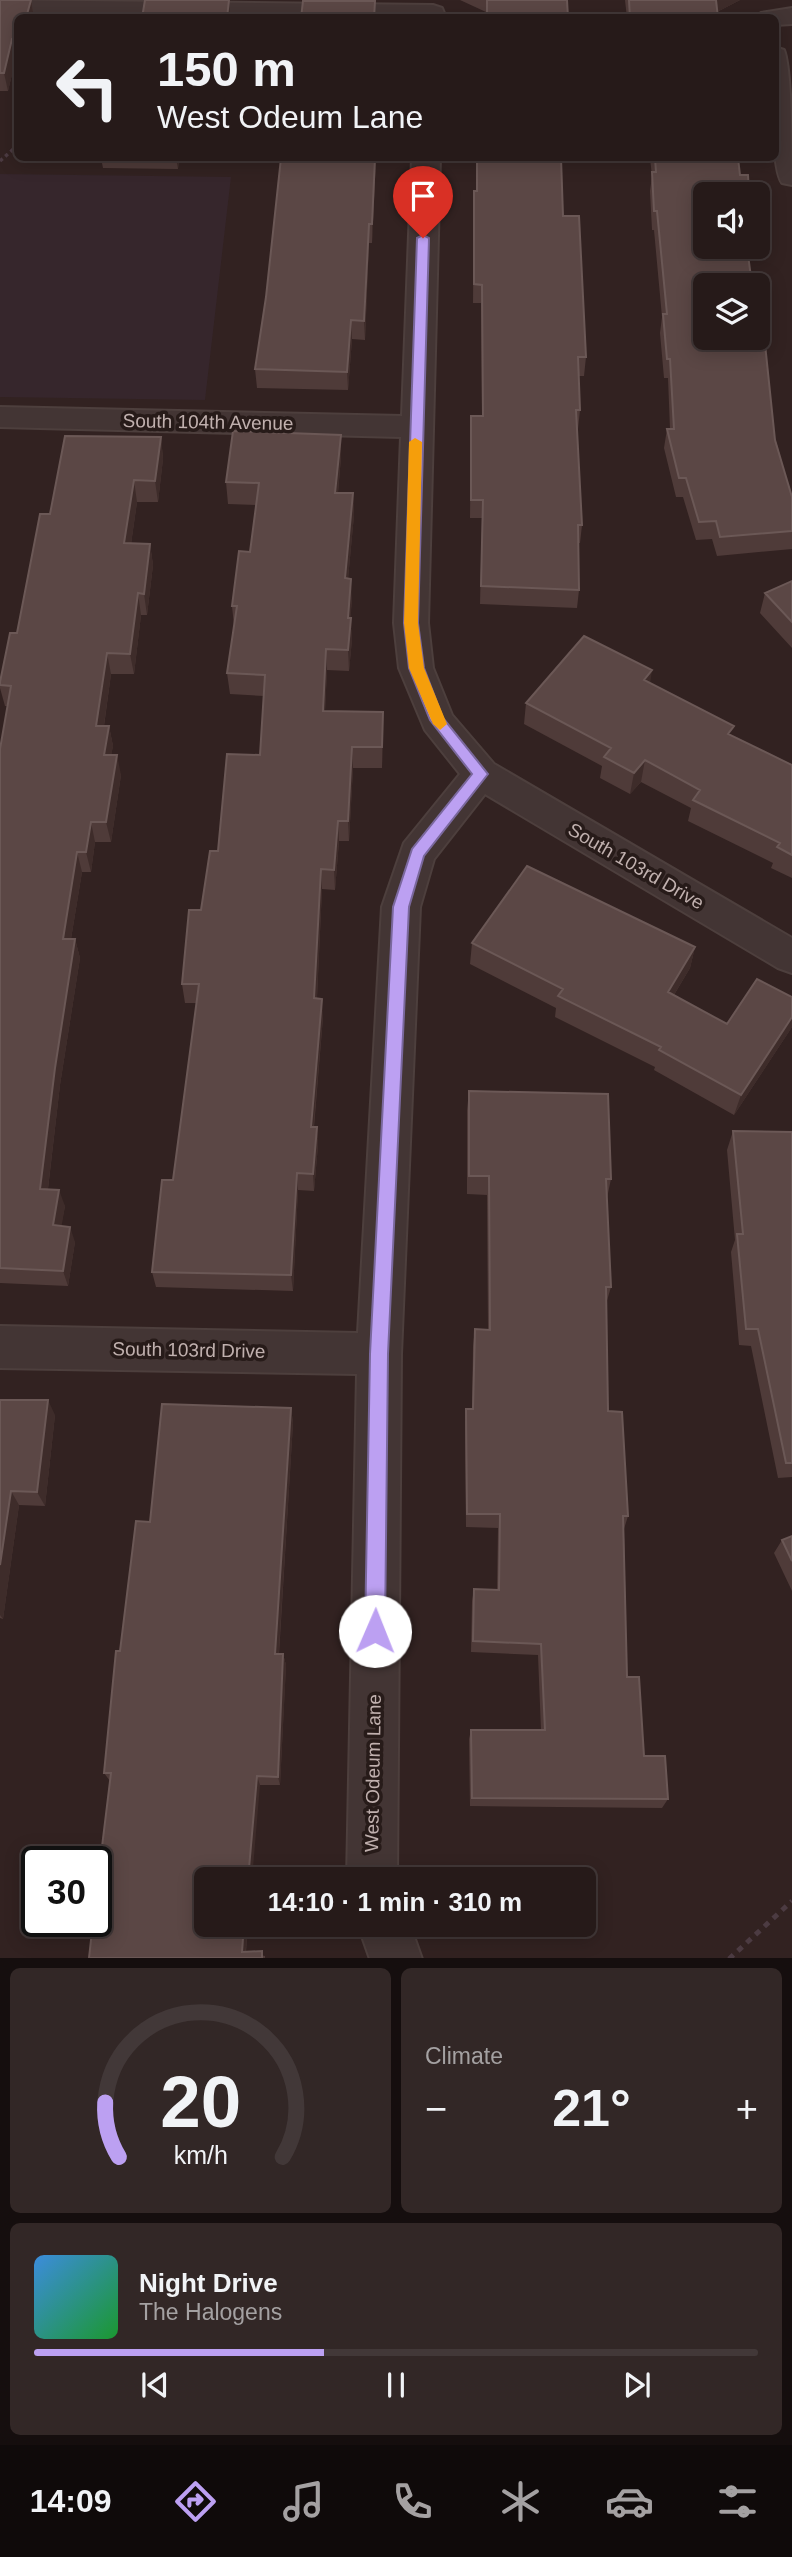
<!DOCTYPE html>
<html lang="en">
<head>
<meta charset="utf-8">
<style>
	body { margin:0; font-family:Helvetica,sans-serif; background:#322726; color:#f1f3f6; height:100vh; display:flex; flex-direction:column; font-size:26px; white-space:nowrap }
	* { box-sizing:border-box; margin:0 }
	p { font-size:23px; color:#a4a1a2 }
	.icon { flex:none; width:38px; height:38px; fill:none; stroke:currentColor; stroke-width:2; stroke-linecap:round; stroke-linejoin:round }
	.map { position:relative; height:1958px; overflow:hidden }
	.drawer { display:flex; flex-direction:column; gap:10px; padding:10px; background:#150e0e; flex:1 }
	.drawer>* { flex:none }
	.banner { position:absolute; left:14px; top:14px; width:765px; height:147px; border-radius:10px; box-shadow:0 4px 18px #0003,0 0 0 2px #423838; background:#261a19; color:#f1f3f6; overflow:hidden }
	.buttons { position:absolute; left:693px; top:182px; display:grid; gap:14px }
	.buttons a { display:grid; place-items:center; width:77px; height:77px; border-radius:10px; background:#261a19; box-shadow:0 4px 18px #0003,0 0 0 2px #423838; font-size:35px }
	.speed { position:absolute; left:21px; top:1846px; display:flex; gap:14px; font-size:35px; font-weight:700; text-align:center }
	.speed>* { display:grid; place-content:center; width:91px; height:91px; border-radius:50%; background:#261a19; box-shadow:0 4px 18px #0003,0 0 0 2px #423838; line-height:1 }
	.speed .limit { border:4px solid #111; border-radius:10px; background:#fff; color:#111 }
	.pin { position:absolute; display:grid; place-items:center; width:60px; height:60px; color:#fff; margin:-72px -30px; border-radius:50% 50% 50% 0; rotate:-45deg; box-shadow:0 0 7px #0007 }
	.pin .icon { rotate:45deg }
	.me { position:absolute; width:77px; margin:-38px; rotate:1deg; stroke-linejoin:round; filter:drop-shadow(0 0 5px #0008) }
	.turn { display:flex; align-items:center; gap:24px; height:147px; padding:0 28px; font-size:32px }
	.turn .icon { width:91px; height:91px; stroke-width:2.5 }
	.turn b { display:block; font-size:49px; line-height:60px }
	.big { font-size:52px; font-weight:700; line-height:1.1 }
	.drawer .tile { flex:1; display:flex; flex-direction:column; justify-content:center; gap:10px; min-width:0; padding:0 24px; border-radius:10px; background:#322726 }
	.drawer .dial { align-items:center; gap:0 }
	.dial svg { height:182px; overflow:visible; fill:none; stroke:#423838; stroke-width:7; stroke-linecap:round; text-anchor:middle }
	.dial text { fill:#f1f3f6; stroke:none }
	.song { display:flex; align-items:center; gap:21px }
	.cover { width:84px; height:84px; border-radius:10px; background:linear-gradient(135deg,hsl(210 70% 55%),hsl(130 70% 35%)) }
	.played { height:7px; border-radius:4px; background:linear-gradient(90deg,#bca0f2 40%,#423838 40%) }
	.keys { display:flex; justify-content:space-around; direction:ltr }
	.heat { display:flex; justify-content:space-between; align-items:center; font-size:38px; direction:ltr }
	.drawer .tiles { flex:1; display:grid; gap:10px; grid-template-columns:1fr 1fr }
	.tile:last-child { grid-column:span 2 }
	.trip { position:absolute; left:194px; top:1867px; width:402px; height:70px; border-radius:10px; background:#261a19; box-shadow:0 4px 18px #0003,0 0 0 2px #423838; font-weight:700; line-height:70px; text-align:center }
	.menu { display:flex; height:112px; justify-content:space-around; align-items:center; background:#0f0a0a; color:#a4a1a2 }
	.menu .icon { width:49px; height:49px }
	.menu .on { color:#bca0f2 }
	.menu b { font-size:32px; color:#f1f3f6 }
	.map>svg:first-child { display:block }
</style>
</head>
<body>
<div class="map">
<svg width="792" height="1959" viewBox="0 0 792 1959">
	<rect width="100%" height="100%" fill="#322221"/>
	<path fill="#36262c" d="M0,174L231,177L205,400L0,397Z"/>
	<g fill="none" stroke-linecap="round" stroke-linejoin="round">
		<g stroke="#4d3f3d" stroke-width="4">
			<path id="minor" d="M0,0L433,5L442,8L446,18L0,14Z
				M792,8V24L775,25V18H758L761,13Z
				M775,47L784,50C792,70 792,157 792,185L782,183C769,163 775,75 775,47Z
				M412,158H440L428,623L433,668L452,715L494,764L792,938V973L778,968L485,794L434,859L420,907L401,1354L397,1880H347L357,1374L0,1368V1326L358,1333L382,907L404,843L460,774L425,730L399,668L394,623L401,437L0,427V407L402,416Z
				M358,1925H410L422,1959H370Z"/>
		</g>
		<path stroke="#4c3b42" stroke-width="3.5" stroke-dasharray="3.5 3.5" stroke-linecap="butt" d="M0,161L18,145"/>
		<path stroke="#4c3b42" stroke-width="5" stroke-dasharray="6 6" stroke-linecap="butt" d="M729,1959L792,1901"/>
		<use href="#minor" fill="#433534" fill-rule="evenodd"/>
	</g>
	<path fill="#4f3b39" d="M0,0H31L34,18H18V58H16L8,91H0Z
		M305,0H376V2H375V18H301Z
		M460,0H567L568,18H486V12Z
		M625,0H740L717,12L718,18H627Z
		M101,158H179L178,169L103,168Z
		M376,158L372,243H369L365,340L352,339L348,390L257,388L255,369L266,297Z
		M650,158H738L705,194L792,497V549L717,556L712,539L696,540L683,497H676L664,448L667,429H670L668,378H664L660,333L662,317L654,230H652L650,191L652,176Z
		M474,191L563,216L586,357L584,376H578L580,410L578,429H577L582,525L580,543H579V590L577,608L480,604L482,518H470L471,416H482L481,303H473Z
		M161,437L163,459L158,502H137L131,544H150L153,565L147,615H141L134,674H111L104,726H109L113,746L111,755L121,775L111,842H95L91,872H82L71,939H75L80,958L60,1085L48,1189L65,1206L61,1226L75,1242L68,1286L0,1283V749L8,706H5L0,688V682L17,633L50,514Z
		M341,457L338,493H353L354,515L348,579L352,600L350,618L352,639L349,671L327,670L325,711L383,733L382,768H353L349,841H339L335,890L322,889L317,998L323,1017L314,1127H317L318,1145L314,1191L298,1190L293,1291L156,1287L152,1272L173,1180L197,1003H185L182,984L218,851L260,755L264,696L230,694L227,673L234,626L232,606L250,552L256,505L228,504L226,482Z
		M792,581V648L760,613L765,593Z
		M650,683L732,736L792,765V878L771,868L773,863L688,821L691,808L641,782L630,794L600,778L602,766L524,724L526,703Z
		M472,943L695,947L690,968L674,995L727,1024L792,1017V1027L734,1115L654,1070L655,1067L555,1017L556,1008L470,964Z
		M469,1091L611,1179L607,1198L611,1287L606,1304L608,1411L628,1516L624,1529L627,1677L644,1756L668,1799L662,1808L470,1806L469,1739L471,1730H541L538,1655L471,1652L472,1601L474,1589L497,1590L498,1528L466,1527L465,1424L466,1409H472L473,1346L475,1329L488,1330L487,1195L467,1194V1110Z
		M733,1131L792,1132V1477L778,1478L751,1346L739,1345L731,1252L735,1240L727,1150Z
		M0,1400L55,1415L45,1506L19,1505L3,1619L0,1618Z
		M291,1408L293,1423L279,1654H283L286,1665L280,1785H260L206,1925H248L246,1952L265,1956V1958H89L110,1781L104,1773L120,1651Z
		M792,1536V1591L774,1553L782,1540Z"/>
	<path fill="#3e2c2a" d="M31,0L34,18H26Z
		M229,0L230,18H227Z
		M715,0H740L713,14Z
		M18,28V55L15,39Z
		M12,39L16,58L8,91L4,73Z
		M176,158H179L178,169Z
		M375,158H376L372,243V224Z
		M369,224V243L365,340L364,321Z
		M351,320L352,339L348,390L347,372Z
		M341,435V457L336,515L335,493Z
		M161,437L163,459L158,502L155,481Z
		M134,480L137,502L128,565L124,543Z
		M353,493L354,515L346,600L345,578Z
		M150,544L153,565L147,615L144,594Z
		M351,579L352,600L349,639L348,618Z
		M138,593L141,615L134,674L130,654Z
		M351,618L352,639L349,671L348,650Z
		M326,649L327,670L324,732L323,711Z
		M107,653L111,674L101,746L96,726Z
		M652,670L649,692L644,680Z
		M383,712V733L382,768V747Z
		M109,726L113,746L108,775L104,755Z
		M352,747L353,768L349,841L348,821Z
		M117,755L121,775L111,842L106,822Z
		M645,760L641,782L630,794L634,773Z
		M338,821L339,841L335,890L334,870Z
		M91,822L95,842L91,872L86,852Z
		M77,852L82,872L68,957L63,939Z
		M321,869L322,889L316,1017L314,998Z
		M75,939L80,958L60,1085L46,1205L40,1189L55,1068Z
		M695,947L690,968L663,1013L668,992Z
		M322,999L323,1017L312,1144L311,1127Z
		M792,1017V1027L734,1115L741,1095Z
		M317,1127L318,1145L314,1191L313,1174Z
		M297,1173L298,1190L293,1291L291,1275Z
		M59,1190L65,1206L59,1241L53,1225Z
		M70,1227L75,1242L68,1286L63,1271Z
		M48,1400L55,1415L45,1506L37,1492Z
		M291,1408L293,1423L278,1665L275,1654Z
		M11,1491L19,1505L3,1619L0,1615V1565Z
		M283,1654L286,1665L280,1785L278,1777Z
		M257,1776L260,1785L252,1880H248Z
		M244,1925H248L245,1957L242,1952Z"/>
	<path fill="#5b4745" stroke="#6b5856" stroke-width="2" d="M0,0H31L26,18H18V28L15,39H12L4,73H0Z
		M145,0H229L227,18H142Z
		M487,0H567L568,18H487Z
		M629,0H716L718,18H630Z
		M303,1H375L374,18H301Z
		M281,158H375L372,224H369L364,321L351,320L347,372L255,369L266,297Z
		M477,158H561L563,216H579L586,357H578L580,410H576L582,525H578L579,590L481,586L483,500H471V416H483L482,285L474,284V191H477Z
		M655,158H738L740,175H748L749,194H705V247H747L752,285H705V338H758V286H759L775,440L792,497V531L720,537L716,521L699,522L686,478H679L667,429H674L670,359H667L663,314H667L657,211H654L652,172H656Z
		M233,431L341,435L335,493H353L345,578L351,579L348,618H351L348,650L326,649L323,711L383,712L382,747H352L348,821H338L334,870L321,869L314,998L322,999L311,1127H317L313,1174L297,1173L291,1275L152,1272L162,1180H173L199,984H182L189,910H201L210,851H218L227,754L260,755L265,675L227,673L237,606H232L239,551L250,552L259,483L226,482Z
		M65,436L161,437L155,481L134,480L124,543L150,544L144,594L138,593L130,654L107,653L96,726H109L104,755H117L106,822H91L86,852H77L63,939H75L55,1068L40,1189L59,1190L53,1225L70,1227L63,1271L0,1268V749L11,686L0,685V682L10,633H17L40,514H50Z
		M792,581V622L765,593Z
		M584,636L652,670L644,680L734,726L728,734L792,765V855L777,847L780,843L693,800L700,790L645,760L634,773L604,757L611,748L526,703Z
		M527,866L695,947L668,992L727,1024L757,979L792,997V1017L741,1095L659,1050L661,1047L558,996L563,989L472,943Z
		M469,1091L608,1094L611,1179H606L611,1287H606L608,1411L622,1412L628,1516H623L627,1677H639L644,1756H665L668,1799L472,1798L471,1730H545L541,1644L473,1641L474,1589L499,1590L500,1514H467L466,1409H473L475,1329L490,1330L489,1176H469Z
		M733,1131L792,1132V1463H786L758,1329H746L737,1234H743Z
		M0,1400H48L37,1492L11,1491L0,1565Z
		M162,1404L291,1408L275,1654H283L278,1777L257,1776L248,1880H206V1925H244L242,1952L262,1951V1958H89L93,1922H96V1896L111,1773H104L116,1651H120L136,1521L150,1522Z
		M792,1536V1561L782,1540Z"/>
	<path fill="#bca0f2" stroke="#7a689d" stroke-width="2" d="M423,235L429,238L418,623L424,668L443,718L488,774L424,856L409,907L388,1354L385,1631L382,1638L375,1640L368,1638L365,1631L370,1354L393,907L412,849L472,774L430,720L409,668L404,623L417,238Z"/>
	<path fill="#f59e0b" d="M415,438L422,442L418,623L424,668L447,724L440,730L433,724L409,668L404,623L409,442Z"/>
	<g text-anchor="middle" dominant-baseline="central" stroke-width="7" stroke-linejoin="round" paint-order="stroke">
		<g font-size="19" fill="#c0b0ae" stroke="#271b19">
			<text transform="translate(208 422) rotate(1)">South 104th Avenue</text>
			<text transform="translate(636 866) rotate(30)">South 103rd Drive</text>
			<text transform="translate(189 1350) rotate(1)">South 103rd Drive</text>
			<text transform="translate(373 1773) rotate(-89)">West Odeum Lane</text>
		</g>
	</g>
</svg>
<div class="buttons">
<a><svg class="icon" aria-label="sound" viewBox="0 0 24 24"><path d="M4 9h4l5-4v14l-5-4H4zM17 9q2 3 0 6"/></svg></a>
<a><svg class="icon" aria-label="layers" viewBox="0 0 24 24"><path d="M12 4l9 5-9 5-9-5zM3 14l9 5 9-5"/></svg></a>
</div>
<div class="speed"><div class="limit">30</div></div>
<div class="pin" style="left:423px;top:238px;background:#d93025"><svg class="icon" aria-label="arrive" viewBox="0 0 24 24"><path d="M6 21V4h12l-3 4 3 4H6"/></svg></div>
<svg class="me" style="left:375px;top:1631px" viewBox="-20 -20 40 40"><circle r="19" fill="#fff"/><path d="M0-13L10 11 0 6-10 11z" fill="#bca0f2"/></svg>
<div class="trip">14:10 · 1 min · 310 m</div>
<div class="banner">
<div class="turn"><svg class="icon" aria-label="left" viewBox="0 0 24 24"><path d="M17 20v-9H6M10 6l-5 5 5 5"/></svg><div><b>150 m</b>West Odeum Lane</div></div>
</div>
</div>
<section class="drawer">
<div class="tiles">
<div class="tile dial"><svg viewBox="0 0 100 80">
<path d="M14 69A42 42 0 1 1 86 69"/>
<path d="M14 69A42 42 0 0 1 8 45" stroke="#bca0f2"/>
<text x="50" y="56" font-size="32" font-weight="700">20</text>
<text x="50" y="72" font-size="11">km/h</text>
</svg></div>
<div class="tile"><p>Climate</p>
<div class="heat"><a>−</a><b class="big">21°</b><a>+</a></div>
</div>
<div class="tile">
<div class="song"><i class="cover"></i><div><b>Night Drive</b><p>The Halogens</p></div></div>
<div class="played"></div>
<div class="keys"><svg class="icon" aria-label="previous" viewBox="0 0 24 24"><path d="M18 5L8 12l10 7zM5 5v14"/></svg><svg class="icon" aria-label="pause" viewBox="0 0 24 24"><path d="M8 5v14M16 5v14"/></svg><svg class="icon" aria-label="next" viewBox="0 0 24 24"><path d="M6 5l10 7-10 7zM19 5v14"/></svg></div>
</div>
</div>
</section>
<nav class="menu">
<b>14:09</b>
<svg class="icon on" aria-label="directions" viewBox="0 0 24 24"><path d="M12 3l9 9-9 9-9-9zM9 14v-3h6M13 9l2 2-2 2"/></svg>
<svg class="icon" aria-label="music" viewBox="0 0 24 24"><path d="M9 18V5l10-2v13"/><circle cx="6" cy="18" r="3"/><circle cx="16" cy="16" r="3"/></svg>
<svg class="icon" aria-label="phone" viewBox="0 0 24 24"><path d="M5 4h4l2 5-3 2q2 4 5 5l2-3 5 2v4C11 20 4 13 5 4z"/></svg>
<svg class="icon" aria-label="climate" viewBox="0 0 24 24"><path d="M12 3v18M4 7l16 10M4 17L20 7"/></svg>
<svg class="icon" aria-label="car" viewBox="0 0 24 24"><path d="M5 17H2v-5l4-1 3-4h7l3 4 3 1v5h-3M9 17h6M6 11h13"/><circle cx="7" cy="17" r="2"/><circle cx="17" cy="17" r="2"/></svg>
<svg class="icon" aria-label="filters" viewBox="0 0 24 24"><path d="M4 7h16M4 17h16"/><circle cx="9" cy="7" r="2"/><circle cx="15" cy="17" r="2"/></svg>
</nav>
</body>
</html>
